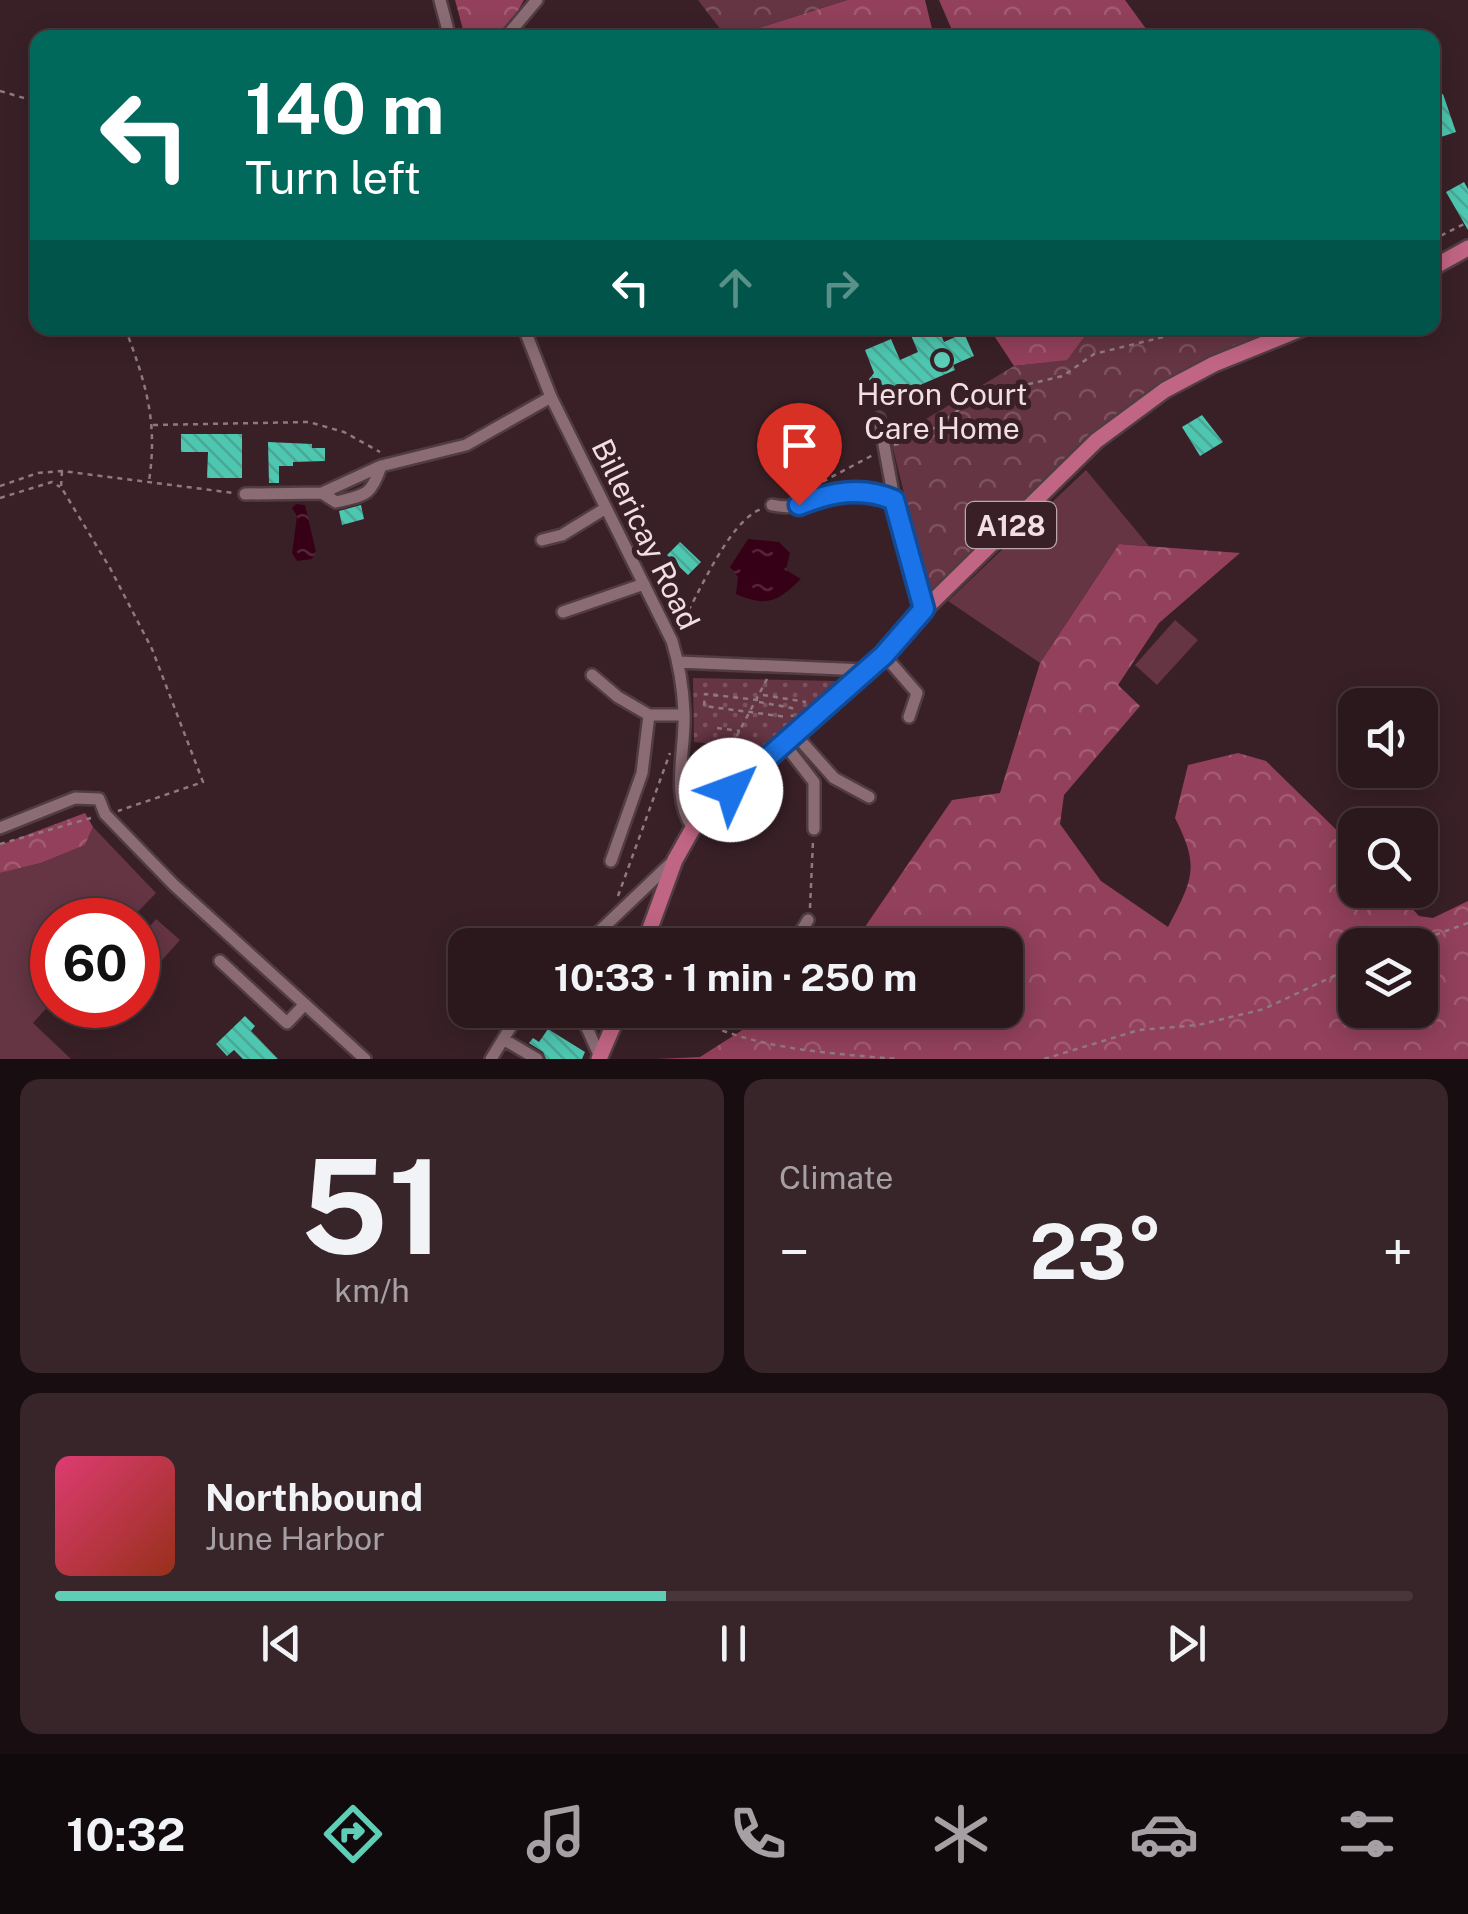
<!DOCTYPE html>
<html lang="en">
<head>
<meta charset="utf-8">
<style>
	body { margin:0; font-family:"Public Sans",sans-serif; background:#37252a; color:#f1f3f6; height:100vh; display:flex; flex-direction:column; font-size:38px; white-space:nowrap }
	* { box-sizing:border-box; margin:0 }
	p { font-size:32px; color:#a6a0a4 }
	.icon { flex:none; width:55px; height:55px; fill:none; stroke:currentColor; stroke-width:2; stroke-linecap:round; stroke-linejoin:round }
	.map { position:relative; height:1059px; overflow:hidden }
	.sheet { display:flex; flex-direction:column; gap:20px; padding:20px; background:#180d10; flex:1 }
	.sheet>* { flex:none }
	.banner { position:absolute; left:30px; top:30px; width:1410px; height:305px; border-radius:20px; box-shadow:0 5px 25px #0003,0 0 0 2px #47373b; background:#00695c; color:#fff; overflow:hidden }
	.tools { position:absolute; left:1338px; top:688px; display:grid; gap:20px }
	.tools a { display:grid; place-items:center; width:100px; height:100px; border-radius:20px; background:#2b181d; box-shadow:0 5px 25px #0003,0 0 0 2px #47373b; font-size:50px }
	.speed { position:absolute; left:30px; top:898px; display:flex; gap:20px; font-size:50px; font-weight:700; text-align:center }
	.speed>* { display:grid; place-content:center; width:130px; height:130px; border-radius:50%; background:#2b181d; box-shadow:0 5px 25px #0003,0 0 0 2px #47373b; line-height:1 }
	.speed .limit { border:15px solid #d22; background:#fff; color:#111 }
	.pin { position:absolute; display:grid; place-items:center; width:85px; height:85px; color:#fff; margin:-102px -42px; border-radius:50% 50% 50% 0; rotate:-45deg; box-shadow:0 0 10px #0007 }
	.pin .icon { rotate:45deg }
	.me { position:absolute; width:110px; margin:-55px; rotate:47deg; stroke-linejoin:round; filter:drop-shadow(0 0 8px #0008) }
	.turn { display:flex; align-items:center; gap:35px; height:210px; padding:0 50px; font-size:45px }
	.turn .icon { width:130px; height:130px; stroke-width:2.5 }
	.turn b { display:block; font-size:70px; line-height:85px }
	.lanes { display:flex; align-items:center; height:95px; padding:0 50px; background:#0003; justify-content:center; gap:50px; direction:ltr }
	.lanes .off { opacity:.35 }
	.big { font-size:75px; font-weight:700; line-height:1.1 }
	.sheet .card { flex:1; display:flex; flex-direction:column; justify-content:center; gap:15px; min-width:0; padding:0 35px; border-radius:20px; background:#37252a }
	.sheet .dial { align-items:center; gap:0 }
	.dial b { font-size:130px; line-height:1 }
	.song { display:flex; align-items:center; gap:30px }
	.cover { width:120px; height:120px; border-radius:15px; background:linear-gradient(135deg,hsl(340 70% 55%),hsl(10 70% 35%)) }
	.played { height:10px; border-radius:5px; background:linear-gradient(90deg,#5eceb7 45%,#47373b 45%) }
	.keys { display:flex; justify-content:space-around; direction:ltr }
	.heat { display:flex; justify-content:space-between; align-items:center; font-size:55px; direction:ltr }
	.sheet .tiles { flex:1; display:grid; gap:20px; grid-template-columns:1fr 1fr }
	.card:last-child { grid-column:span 2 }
	.trip { position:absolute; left:448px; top:928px; width:575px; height:100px; border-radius:20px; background:#2b181d; box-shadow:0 5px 25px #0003,0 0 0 2px #47373b; font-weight:700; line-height:100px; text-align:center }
	.tabs { display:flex; height:160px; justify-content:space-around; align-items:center; background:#110a0c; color:#a6a0a4 }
	.tabs .icon { width:70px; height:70px }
	.tabs .active { color:#5eceb7 }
	.tabs b { font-size:45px; color:#f1f3f6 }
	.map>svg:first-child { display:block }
</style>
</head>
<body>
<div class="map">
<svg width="1468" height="1059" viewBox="0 0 1468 1059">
	<defs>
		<pattern id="forest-crowns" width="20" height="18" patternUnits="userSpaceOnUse" patternTransform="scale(2.5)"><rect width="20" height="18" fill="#92405c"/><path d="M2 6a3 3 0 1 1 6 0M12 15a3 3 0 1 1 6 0" fill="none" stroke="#a25b73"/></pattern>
		<pattern id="park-crowns" width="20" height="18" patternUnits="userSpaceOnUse" patternTransform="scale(2.5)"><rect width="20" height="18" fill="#653544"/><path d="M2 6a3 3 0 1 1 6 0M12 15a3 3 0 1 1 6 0" fill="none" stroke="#7c525f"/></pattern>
		<pattern id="garden-dots" width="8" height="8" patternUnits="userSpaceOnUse" patternTransform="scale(2.5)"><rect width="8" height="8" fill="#653544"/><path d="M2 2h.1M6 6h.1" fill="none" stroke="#7c525f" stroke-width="1.8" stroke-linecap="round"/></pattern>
		<pattern id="water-ripples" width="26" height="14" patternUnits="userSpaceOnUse" patternTransform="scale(2.5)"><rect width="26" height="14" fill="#360016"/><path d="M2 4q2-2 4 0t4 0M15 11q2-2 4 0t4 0" fill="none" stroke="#542538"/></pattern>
		<pattern id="building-back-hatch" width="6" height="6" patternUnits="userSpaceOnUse" patternTransform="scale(2.5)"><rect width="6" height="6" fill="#4dc7b0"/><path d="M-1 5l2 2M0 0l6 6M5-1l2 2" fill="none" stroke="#4ca695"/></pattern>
	</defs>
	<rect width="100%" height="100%" fill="#392027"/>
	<path fill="#653544" d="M1086,470L1149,546L1119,544L1040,663L948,601Z
		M1175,620L1198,640L1157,685L1135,665Z
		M93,827L156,893L130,920H52V1002L33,1023L71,1059H0V873L41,863L85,845Z
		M156,919L180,940L138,987V940Z"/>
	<path fill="url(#forest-crowns)" fill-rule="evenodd" d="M455,0H524L503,38L465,37Z
		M847,0H925L934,37L727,38Z
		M939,0H1125L1152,37H955Z
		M989,328H1091L1067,361L1014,366Z
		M1119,544L1240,553L1159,623L1118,685L1140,706L1064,795L1060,824L1101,881L1168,927C1193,879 1200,867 1175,818L1188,765L1238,753L1266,761L1355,848V890H1395L1419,916L1433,918L1468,901V1059H657L700,1057L774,1010H1005V945H823L829,932L858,937L952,800L1000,793L1040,663ZM1420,945V1010H1355V945Z
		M85,813L93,827L85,845L41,863L0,873V845Z"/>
	<path fill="url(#park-crowns)" d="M698,0H847L727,38Z
		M1091,328H1303L1214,364L1096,441L931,604L891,440L1014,366L1067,360Z"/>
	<path fill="url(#garden-dots)" d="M693,678L836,681L764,749L694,742Z"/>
	<path fill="url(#water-ripples)" d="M296,504L305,505L316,552L312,559L297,561L292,553L297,516L292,508Z
		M748,539L779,542L790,553L786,570L801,579C778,601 768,608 736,594L738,577L730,567Z"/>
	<path fill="url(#building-back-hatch)" d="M1443,94L1456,132L1432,140V98Z
		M1464,182L1468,189V230L1446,192Z
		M908,328H938L944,342L964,333L974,356L953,365L955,370L913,388L912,385L885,393L882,384L873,388L869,379L874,373L865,350L891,339L900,360L918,352Z
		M1202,415L1223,442L1200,456L1182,427Z
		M181,434H242V478H207L208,452H181Z
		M268,442L312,444V448H325V461L293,462V466H279V483H269Z
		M361,505L364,519L342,525L339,511Z
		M680,542L701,562L688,575L667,555Z
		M706,745L718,750L714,759L722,762L711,789L700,785L704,775L697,772Z
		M245,1016L255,1026L251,1031L278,1059H243L234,1050L227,1056L216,1044Z
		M548,1029L585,1052L582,1059H546L543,1052L529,1043L533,1038L539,1042Z"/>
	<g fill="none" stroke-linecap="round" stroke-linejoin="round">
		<g stroke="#513c43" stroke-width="16">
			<path id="minor" d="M440,0L450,38
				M505,38L537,0
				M524,328L551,397L672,641C679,664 683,687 684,712C686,749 670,797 693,828
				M879,418L894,499L925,609
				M322,493L336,502C366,495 371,496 381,466
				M245,494L322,493L381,466L466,445L551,397
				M772,505C815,515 839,476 894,499
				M542,540L562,535L606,508
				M563,612L644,584
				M884,655L917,693L909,717
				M678,662L865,670
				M592,675L618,697L649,715L642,773L611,861
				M649,715H684
				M793,732L834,778L869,797
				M783,742L814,782V829
				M0,828L75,798L99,799L105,814L174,885L365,1059
				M585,945L672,862
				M793,945L808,920
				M220,961L287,1023L305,1004
				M579,1010L600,1057
				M662,1010L706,1018L729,1010
				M503,1039L537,1059
				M491,1059L521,1010"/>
		</g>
		<g stroke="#513c43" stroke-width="20">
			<path id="major" d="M1432,268L1468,248
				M644,945L675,860L693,828L793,732L884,655L925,609L1096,441L1165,390L1214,364L1303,328
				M599,1059L620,1010"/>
		</g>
		<path stroke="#8f797f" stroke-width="2.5" stroke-dasharray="5 5" stroke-linecap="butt" d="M0,91L31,100L38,108
			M1432,240L1468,222
			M125,328C146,383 158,422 149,481
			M153,425L309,422L344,432L380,452
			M894,445L920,438L978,396L1063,376L1094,354L1200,328
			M62,471L61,487L110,568L152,649L203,782L118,811
			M0,486L38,473L62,471L234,493
			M805,491L873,455
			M0,498L52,482L60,487
			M679,628C698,596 728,522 761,509
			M763,695L806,702
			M758,700L705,694L704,706L787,717
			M759,702L792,708V717
			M717,728L740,731
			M732,745L767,679
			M0,844L91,818
			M618,896L670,753
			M810,908L813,841
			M1407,945L1468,923
			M713,1027C770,1050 837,1054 898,1059
			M1044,1059L1139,1030L1198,1025L1264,1009L1355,966"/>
		<use href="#minor" stroke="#8b6c74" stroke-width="11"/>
		<use href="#major" stroke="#c06584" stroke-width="15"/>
	</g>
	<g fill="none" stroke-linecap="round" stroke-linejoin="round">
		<g stroke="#114b97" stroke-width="25">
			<path id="route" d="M731,790L884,655L924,609L894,500C862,486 831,492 799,505"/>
		</g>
		<use href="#route" stroke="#1a73e8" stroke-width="18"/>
	</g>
	<circle fill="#5eceb7" stroke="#392027" stroke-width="4" cx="942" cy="360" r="10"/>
	<g text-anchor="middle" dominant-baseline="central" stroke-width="10" stroke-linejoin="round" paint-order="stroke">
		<rect fill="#392027" stroke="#baa6ab" stroke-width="2.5" x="966" y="502" width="90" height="46" rx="8"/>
		<g font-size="28" font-weight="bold" fill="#f1dfe3">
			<text x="1011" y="525">A128</text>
		</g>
		<g font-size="30" fill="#f1dfe3" stroke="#392027">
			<text x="942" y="394">Heron Court<tspan x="942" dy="34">Care Home</tspan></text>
		</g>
		<g font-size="30" fill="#f1dfe3" stroke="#392027">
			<text transform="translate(646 534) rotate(64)">Billericay Road</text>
		</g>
	</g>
</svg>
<div class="tools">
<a><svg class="icon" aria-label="sound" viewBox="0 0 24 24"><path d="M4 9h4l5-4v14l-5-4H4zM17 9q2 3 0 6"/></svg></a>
<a><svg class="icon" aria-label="search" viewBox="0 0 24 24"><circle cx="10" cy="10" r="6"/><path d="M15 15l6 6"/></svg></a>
<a><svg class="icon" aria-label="layers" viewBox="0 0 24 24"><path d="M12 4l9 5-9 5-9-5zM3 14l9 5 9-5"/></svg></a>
</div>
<div class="speed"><div class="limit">60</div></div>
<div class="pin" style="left:799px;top:505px;background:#d93025"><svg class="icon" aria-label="arrive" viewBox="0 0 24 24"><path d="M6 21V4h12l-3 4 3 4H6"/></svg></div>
<svg class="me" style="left:731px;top:790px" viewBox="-20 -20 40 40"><circle r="19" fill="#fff"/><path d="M0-13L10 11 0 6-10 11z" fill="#1a73e8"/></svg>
<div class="trip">10:33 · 1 min · 250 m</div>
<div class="banner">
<div class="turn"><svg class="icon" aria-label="left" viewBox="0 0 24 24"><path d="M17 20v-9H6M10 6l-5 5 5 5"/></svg><div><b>140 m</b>Turn left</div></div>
<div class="lanes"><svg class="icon" aria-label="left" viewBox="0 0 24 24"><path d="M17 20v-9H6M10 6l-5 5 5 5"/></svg><svg class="icon off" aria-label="ahead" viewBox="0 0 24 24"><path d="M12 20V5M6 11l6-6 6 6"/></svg><svg class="icon off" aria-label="right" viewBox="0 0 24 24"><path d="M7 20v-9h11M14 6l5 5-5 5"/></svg></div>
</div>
</div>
<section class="sheet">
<div class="tiles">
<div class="card dial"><b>51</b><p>km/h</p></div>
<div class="card"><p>Climate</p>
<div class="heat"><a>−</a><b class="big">23°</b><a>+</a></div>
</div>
<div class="card">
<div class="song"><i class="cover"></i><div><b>Northbound</b><p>June Harbor</p></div></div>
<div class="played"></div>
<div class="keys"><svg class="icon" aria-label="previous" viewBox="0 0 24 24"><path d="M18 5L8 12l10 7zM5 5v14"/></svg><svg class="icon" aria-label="pause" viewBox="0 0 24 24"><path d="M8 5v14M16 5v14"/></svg><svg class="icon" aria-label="next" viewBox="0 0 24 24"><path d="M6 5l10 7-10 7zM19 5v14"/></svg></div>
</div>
</div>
</section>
<nav class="tabs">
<b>10:32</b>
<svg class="icon active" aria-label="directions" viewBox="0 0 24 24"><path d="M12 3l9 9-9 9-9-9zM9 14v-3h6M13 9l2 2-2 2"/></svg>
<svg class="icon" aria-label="music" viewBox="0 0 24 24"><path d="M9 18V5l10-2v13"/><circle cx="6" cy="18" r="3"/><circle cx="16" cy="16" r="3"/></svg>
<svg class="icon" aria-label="phone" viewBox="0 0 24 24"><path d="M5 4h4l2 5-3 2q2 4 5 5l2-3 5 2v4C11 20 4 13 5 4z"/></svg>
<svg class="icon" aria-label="climate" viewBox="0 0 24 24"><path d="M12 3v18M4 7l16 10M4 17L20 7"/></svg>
<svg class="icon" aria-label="car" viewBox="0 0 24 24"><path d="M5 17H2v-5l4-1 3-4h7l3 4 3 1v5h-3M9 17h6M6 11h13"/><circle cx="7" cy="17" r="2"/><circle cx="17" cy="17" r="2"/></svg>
<svg class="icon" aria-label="filters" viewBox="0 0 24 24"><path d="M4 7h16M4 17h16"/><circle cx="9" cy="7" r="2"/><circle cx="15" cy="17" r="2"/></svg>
</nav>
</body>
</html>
